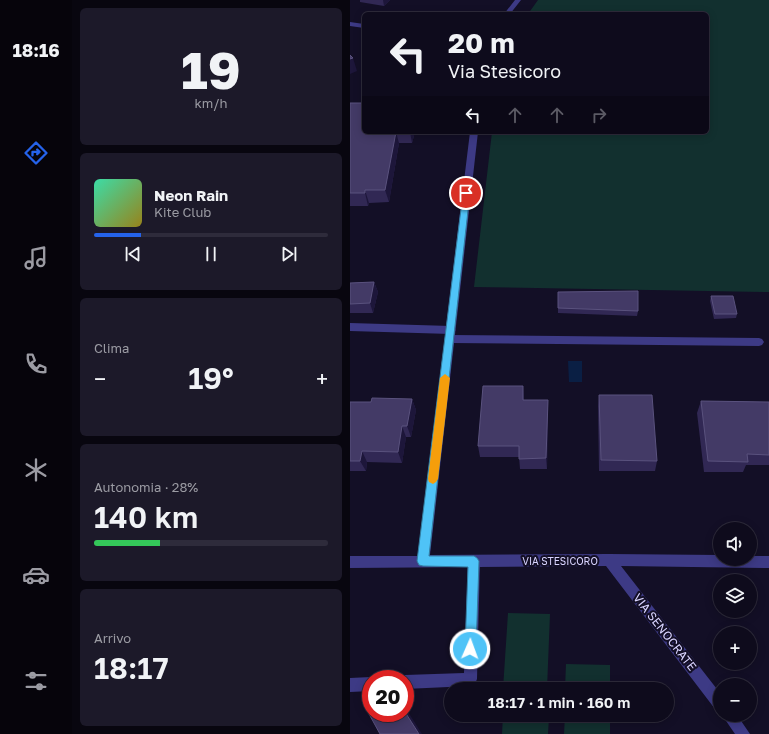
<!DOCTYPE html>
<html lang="it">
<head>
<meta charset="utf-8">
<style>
	body { margin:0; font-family:"Golos Text",sans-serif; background:#1c1929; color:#f1f3f6; height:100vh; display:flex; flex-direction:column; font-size:15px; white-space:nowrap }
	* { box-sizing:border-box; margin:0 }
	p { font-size:13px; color:#9b9ba3 }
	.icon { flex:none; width:22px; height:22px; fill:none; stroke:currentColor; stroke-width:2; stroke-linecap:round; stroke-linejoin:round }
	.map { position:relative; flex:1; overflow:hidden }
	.panel { display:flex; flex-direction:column; gap:8px; padding:8px; background:#08060f; width:278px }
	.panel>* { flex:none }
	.guide { position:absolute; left:12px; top:12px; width:347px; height:122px; border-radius:6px; box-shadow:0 2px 10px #0003,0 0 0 1px #2e2b3b; background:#0e0b1c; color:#f1f3f6; overflow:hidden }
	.controls { position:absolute; left:363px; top:522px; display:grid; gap:8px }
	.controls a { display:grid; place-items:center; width:44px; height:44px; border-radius:50%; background:#0e0b1c; box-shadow:0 2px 10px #0003,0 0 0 1px #2e2b3b; font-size:20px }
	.speed { position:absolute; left:12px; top:670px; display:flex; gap:8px; font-size:20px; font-weight:700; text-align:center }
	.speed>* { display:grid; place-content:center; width:52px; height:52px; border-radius:50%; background:#0e0b1c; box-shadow:0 2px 10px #0003,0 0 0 1px #2e2b3b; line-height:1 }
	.speed .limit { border:6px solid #d22; background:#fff; color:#111 }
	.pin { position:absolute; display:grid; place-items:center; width:34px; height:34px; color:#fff; margin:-17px; border:2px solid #fff; border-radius:50%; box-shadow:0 1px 4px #0007 }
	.me { position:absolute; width:44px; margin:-22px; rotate:2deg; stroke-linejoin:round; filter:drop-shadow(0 0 3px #0008) }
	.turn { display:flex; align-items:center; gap:14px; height:84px; padding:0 20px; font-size:18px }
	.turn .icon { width:52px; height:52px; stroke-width:2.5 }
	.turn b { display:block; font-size:28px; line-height:34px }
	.lanes { display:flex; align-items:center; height:38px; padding:0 20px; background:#0003; justify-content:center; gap:20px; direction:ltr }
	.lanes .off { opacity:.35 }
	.big { font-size:30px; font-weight:600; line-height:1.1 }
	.panel .card { flex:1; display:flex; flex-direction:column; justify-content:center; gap:6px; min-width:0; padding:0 14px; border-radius:6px; background:#1c1929 }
	.panel .dial { align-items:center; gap:0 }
	.dial b { font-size:52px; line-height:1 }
	.song { display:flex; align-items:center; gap:12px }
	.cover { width:48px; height:48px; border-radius:6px; background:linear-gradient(135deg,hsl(160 70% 55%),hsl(50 70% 35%)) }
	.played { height:4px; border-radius:2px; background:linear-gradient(90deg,#2563eb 20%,#2e2b3b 20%) }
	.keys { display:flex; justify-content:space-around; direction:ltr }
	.heat { display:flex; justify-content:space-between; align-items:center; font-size:22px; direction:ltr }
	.charge { height:6px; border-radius:3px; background:linear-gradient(90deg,#34c759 28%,#2e2b3b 0) }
	.trip { position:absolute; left:94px; top:682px; width:230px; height:40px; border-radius:20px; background:#0e0b1c; box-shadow:0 2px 10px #0003,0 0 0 1px #2e2b3b; font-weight:600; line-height:40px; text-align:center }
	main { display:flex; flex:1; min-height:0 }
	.tab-bar { display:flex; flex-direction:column; width:72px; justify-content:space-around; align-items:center; background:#06040b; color:#9b9ba3 }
	.tab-bar .icon { width:28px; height:28px }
	.tab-bar .selected { color:#2563eb }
	.tab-bar b { font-size:18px; color:#f1f3f6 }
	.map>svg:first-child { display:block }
</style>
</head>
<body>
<main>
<nav class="tab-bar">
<b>18:16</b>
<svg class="icon selected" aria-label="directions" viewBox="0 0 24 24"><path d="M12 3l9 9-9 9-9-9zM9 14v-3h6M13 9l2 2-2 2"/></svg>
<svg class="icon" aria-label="music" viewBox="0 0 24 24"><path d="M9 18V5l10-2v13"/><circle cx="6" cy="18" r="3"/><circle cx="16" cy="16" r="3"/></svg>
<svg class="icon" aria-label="phone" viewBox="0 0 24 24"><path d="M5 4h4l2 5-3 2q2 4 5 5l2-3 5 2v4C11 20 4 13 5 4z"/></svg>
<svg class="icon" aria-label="climate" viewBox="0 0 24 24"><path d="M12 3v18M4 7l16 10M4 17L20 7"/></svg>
<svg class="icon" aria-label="car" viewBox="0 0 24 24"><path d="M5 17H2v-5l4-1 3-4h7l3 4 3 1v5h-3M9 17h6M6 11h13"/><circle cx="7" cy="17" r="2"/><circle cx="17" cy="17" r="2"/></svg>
<svg class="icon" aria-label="filters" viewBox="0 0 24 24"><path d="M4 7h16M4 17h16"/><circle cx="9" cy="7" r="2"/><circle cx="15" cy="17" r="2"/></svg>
</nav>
<section class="panel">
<div class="card dial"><b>19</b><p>km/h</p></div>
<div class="card">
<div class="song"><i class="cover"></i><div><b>Neon Rain</b><p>Kite Club</p></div></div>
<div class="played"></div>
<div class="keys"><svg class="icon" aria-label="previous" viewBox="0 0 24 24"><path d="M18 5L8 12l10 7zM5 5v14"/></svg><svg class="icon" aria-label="pause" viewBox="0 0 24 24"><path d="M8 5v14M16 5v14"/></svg><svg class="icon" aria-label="next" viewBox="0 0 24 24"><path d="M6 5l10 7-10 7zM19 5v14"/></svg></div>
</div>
<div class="card"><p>Clima</p>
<div class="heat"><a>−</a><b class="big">19°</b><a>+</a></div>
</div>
<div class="card"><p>Autonomia · 28%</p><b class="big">140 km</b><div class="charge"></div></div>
<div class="card"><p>Arrivo</p><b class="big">18:17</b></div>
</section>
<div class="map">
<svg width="419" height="734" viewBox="0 0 419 734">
	<rect width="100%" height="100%" fill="#130f26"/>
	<path fill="#12302f" d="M188,0H419V292L124,287L142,132H357V14H178Z
		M158,613L200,614L197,689H153Z
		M216,664L260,665V689H215Z
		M153,715L199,717L198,734H152Z
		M215,715H260V734H214Z"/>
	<path fill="#0a1f44" d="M218,361H232V382H219Z"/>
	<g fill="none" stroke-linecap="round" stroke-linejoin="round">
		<path fill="#3d3a85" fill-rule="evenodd" d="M0,323L101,326L106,330L101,334L0,331Z
			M100,335L409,338L412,339L414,342L412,345L409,346L100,343L97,342L95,339L97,336Z
			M124,555L128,557L130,561L127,679L125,684L120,686L55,689V679H50L55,675L114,673L118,561L120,557Z
			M21,677L25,679H21V691L0,692V678Z"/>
		<path fill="#3d3a85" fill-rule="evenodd" d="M165,0H171L160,14H154Z
			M0,22L14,24V28L0,26Z
			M120,132H128L80,555L259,554L370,555V559H400V556H419V568L271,566L370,693V711L365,709L256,566L0,568V556H68Z
			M372,715H387L400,734H385Z"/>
	</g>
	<path fill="#312854" d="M10,0H40L34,6L10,2Z
		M0,103L14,132H65L62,143H49L39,202L19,203L18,206H0Z
		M24,282L28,292L23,313H0V283Z
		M208,292L288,311L287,316L208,313Z
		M361,296L387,314L386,318L364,319L360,301Z
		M249,395L307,461L305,471H249L248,406Z
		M62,399L66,410L61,437H56L52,463L17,462L16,471H0V402H21Z
		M174,400H198L197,469H170L169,457H130L128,446Z
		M351,401L419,402V465H396L393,472H354L347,413Z"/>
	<path fill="#1d163a" d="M33,0H40L34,6Z
		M3,58L7,71L0,74V59Z
		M46,132L49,143L39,202L35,190Z
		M60,132H65L62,143Z
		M15,190L19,203L18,206L15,193Z
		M24,282L28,292L23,313L20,303Z
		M173,386L174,398V411L173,400Z
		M62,399L66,410L61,437L57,426Z
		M198,400V411L197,469L196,458Z
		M52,426L56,437L52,463L48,452Z
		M12,451L17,462L16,471L10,461Z
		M55,707L72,734H69L55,712Z"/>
	<path fill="#433a66" stroke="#5a527e" d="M0,55L3,58L0,59Z
		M0,103H14V132H46L35,190H15V193H0Z
		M24,282L20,303L0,304V283Z
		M288,291V311L208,308V292Z
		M361,296H383L387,314H365Z
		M133,386H173V400H198L196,458L169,459V446H128Z
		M249,395H302L307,461L251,460Z
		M22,398L62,399L57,426H52L48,452L12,451L10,461H0V402H21Z
		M351,401L419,402V455L397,454L398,462L358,461Z
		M21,697V713H55V712L69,734H30L13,703Z"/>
	<path fill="#4fc3f7" stroke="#337fa1" d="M116,190L120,193L79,556H124L127,558L129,561L126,649L125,653L120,655L116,653L115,649L118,567L73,566L69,565L67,561L113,193Z"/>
	<path fill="#f59e0b" d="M95,374L100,378L88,479L86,482L83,484L79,482L78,479L90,378Z"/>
	<g text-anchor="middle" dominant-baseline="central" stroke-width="4" stroke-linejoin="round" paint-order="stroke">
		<g font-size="10" fill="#d9d4ff" stroke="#130f26">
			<text x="210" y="561">VIA STESICORO</text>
		</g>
		<g font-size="12" fill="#d9d4ff" stroke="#130f26">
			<text transform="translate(315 632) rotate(52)">VIA SENOCRATE</text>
		</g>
	</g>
</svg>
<div class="controls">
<a><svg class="icon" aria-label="sound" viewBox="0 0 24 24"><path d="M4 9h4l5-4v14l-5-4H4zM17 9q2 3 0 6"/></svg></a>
<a><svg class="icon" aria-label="layers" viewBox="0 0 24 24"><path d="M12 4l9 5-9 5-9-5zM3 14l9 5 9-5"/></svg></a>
<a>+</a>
<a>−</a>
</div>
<div class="speed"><div class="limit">20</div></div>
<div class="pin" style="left:116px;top:193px;background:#d93025"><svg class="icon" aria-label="arrive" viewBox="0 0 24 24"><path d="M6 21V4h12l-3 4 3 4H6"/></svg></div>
<svg class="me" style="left:120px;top:649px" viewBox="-20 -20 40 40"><circle r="17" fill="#4fc3f7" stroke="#fff" stroke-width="3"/><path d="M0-11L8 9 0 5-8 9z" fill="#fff"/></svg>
<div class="trip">18:17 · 1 min · 160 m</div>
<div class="guide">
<div class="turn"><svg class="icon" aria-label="left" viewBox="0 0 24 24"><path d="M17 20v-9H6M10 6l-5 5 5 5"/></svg><div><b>20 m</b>Via Stesicoro</div></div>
<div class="lanes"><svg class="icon" aria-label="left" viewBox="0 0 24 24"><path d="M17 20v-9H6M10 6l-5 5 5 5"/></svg><svg class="icon off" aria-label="ahead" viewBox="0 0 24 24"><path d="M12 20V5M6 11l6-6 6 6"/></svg><svg class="icon off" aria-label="ahead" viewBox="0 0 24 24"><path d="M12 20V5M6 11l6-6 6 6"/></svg><svg class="icon off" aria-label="right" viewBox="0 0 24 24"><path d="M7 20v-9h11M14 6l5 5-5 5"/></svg></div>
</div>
</div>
</main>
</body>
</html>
